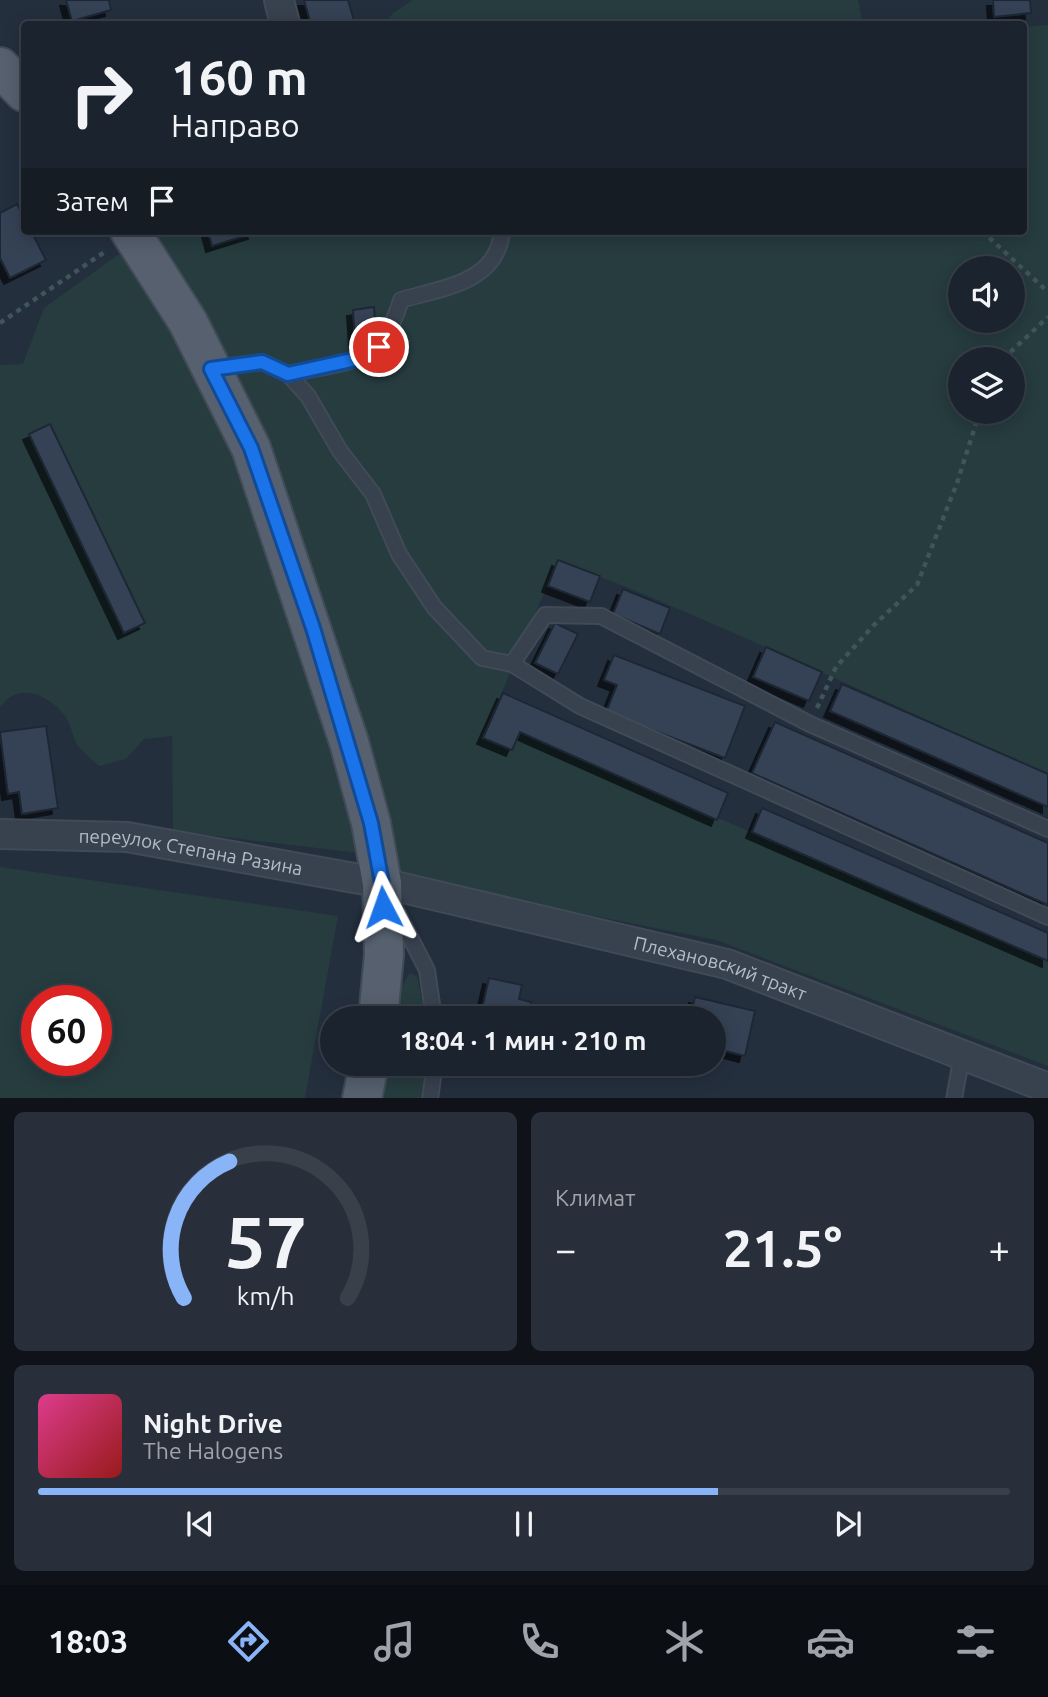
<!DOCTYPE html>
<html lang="ru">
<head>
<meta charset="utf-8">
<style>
	body { margin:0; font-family:Ubuntu,sans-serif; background:#282f3a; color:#f1f3f6; height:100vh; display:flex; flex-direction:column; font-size:26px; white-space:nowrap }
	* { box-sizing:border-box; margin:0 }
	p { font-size:23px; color:#a0a4aa }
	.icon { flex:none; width:38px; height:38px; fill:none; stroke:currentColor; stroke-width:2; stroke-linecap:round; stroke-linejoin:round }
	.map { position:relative; height:1098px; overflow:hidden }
	.side { display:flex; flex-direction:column; gap:14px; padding:14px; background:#0f1319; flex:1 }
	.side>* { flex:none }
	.guide { position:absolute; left:21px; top:21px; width:1006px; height:214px; border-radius:7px; box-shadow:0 4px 18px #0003,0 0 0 2px #39404a; background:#1b232e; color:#f1f3f6; overflow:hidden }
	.fabs { position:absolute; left:948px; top:256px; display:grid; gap:14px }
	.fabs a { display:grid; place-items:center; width:77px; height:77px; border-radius:50%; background:#1b232e; box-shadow:0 4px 18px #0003,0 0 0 2px #39404a; font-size:35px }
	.speed { position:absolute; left:21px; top:985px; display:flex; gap:14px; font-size:35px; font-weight:700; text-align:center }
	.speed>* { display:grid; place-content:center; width:91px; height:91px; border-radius:50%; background:#1b232e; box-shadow:0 4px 18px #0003,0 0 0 2px #39404a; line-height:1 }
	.speed .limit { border:10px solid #d22; background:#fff; color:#111 }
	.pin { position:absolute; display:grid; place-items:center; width:60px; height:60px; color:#fff; margin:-30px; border:4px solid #fff; border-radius:50%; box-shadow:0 2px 7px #0007 }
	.me { position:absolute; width:77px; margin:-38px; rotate:356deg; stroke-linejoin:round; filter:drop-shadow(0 0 5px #0008) }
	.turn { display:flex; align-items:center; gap:24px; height:147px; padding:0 35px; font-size:32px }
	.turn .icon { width:91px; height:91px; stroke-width:2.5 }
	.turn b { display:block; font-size:49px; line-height:60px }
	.then { display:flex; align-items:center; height:66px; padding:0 35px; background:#0003; gap:14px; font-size:26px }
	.big { font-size:52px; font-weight:700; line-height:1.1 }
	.side .tile { flex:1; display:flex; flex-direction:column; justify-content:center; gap:10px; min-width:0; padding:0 24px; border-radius:10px; background:#282f3a }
	.side .dial { align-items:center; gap:0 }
	.dial svg { height:182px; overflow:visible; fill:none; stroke:#39404a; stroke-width:7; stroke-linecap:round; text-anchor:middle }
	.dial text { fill:#f1f3f6; stroke:none }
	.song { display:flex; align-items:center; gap:21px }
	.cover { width:84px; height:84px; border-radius:10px; background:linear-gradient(135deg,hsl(330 70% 55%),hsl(0 70% 35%)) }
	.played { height:7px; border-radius:4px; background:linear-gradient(90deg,#8ab4f8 70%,#39404a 70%) }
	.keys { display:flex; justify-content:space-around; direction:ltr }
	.heat { display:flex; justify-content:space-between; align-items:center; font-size:38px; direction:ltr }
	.side .tiles { flex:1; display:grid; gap:14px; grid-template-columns:1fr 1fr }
	.tile:last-child { grid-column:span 2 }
	.trip { position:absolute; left:320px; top:1006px; width:406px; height:70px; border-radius:35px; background:#1b232e; box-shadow:0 4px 18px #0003,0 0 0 2px #39404a; font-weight:700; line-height:70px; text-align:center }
	.menu { display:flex; height:112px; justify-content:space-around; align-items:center; background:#0b0e12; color:#a0a4aa }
	.menu .icon { width:49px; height:49px }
	.menu .on { color:#8ab4f8 }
	.menu b { font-size:32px; color:#f1f3f6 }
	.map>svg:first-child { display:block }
</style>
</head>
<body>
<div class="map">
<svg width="1048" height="1099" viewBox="0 0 1048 1099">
	<defs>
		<filter id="shadow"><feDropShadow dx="-6" dy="6" stdDeviation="0" flood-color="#0009"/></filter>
	</defs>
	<rect width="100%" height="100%" fill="#242f3e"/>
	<path fill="#263c3f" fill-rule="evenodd" d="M413,0H858L863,24H385L392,14Z
		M1048,25V774C885,703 724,624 558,560L483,737L512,750L520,732L1048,961V1066L716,940L397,877L151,231H1024V27ZM961,268H1013V320H961ZM961,359H1013V411H961Z
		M126,249L190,348L305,628L359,853L173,831L172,736L144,739L126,759L99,766C93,760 84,754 79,747C72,738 72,725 65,716C49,695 19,681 0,707V365L23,364L44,308Z
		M0,867L338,916L305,1098H0ZM96,1001V1060H37V1001Z
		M410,973L417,976L426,1018H396L400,989Z
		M389,1064H427L422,1098H383Z"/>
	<path fill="#364354" stroke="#1f2835" stroke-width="2" filter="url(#shadow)" d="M66,0H109L111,10L72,21Z
		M304,0H348L355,24H311Z
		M993,0H1030L1031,13L994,17Z
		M17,204L24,218V231H31L46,260L10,278L0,258V213Z
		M208,231H253L254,233L212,246Z
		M374,307L376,336L355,339L353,310Z
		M50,424L145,623L124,633L29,434Z
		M558,560L600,576L590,602L548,586Z
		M623,589L670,608L660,634L613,614Z
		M555,623L578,634L558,674L535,663Z
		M766,647L822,672L809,701L753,677Z
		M614,655L745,706L725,758L606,712L617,685L604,680Z
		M842,684L1048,774V807L830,711Z
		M503,693L728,793L717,820L520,732L512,750L483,738Z
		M775,722L1048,843V905L752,773Z
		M46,726L58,808L22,814L19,792L8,794L0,732Z
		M762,808L1048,933V961L752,832Z
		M489,978L522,985L519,999L531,1002L528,1018H480Z
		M695,997L755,1011L745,1056L714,1048V1018H690Z"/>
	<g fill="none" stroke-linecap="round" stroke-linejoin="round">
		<g stroke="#414a57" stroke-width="18">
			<path id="lane" d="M212,368L262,362L288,374L308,396L340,451L373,494L399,554L434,607L482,658L512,664L580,706L1048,917
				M288,374C348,361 381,367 401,300C441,288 498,283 502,231
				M512,664L545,615L601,616L810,724L1048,829
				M394,906L427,970L434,1018
				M430,1099L435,1064
				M954,1099L962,1055"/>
		</g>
		<g stroke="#414a57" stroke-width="32">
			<g id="street">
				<path d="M279,0L285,24"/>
				<path id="s1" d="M0,834L127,837L382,883L727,964L1048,1088"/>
			</g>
		</g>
		<g stroke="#414a57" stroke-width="42">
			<path id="primary" d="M0,67L24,92
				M130,231L188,322L251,448L349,742L371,823L382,883L384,955L378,1018
				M362,1099L369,1064"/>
		</g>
		<path stroke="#3f5557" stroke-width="4.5" stroke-dasharray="5 5" stroke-linecap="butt" d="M982,231L1048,292
			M0,323L106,251
			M1003,359L1048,317
			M817,708L836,667L874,625L917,585L957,483L980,411"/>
		<use href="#lane" stroke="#38414e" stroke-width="14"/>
		<use href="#street" stroke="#38414e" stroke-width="28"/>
		<use href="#primary" stroke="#56606e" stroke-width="38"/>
	</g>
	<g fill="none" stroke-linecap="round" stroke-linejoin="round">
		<g stroke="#114b97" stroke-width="18">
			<path id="route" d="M379,347L361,358L288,374L262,362L211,369L251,448L313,628L371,823L382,883L383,907"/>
		</g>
		<use href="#route" stroke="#1a73e8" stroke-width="12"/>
	</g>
	<g text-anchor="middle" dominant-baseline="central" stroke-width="7" stroke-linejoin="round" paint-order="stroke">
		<g font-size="19" fill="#b4bcc9" stroke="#1d2633">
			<text stroke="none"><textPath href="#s1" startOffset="192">переулок Степана Разина</textPath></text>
			<text stroke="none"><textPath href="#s1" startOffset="735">Плехановский тракт</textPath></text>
		</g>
	</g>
</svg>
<div class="fabs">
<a><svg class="icon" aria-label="sound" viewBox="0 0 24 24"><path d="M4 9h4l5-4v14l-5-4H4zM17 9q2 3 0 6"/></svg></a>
<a><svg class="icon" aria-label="layers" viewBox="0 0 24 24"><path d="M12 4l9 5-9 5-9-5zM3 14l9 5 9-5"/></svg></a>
</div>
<div class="speed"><div class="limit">60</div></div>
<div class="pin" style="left:379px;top:347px;background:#d93025"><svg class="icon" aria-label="arrive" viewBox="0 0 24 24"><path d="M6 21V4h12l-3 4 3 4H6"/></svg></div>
<svg class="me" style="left:383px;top:907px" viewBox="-20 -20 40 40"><path d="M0-17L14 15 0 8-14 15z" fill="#1a73e8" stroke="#fff" stroke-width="4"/></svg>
<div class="trip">18:04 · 1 мин · 210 m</div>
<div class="guide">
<div class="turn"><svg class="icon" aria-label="right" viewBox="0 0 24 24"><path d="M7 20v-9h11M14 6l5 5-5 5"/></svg><div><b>160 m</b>Направо</div></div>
<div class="then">Затем<svg class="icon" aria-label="arrive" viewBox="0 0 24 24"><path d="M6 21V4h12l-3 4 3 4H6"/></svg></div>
</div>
</div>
<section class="side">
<div class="tiles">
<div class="tile dial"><svg viewBox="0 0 100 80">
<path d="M14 69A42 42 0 1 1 86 69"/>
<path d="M14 69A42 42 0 0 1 34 9" stroke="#8ab4f8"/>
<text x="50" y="56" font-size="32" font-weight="700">57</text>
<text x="50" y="72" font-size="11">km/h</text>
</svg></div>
<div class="tile"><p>Климат</p>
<div class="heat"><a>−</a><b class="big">21.5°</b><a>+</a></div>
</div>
<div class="tile">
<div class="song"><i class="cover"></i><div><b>Night Drive</b><p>The Halogens</p></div></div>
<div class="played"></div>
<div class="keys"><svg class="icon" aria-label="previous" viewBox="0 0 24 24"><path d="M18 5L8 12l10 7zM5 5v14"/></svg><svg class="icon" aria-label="pause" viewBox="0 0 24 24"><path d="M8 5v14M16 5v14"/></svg><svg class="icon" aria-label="next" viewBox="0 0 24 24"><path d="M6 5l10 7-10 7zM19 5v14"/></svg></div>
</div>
</div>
</section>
<nav class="menu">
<b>18:03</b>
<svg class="icon on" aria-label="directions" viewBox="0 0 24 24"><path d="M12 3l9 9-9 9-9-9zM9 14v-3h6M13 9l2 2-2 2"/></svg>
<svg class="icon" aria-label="music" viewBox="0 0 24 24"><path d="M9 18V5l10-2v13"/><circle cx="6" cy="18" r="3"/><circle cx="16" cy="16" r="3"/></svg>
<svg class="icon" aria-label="phone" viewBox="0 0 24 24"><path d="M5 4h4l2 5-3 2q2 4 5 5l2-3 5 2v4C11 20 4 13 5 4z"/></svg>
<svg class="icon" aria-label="climate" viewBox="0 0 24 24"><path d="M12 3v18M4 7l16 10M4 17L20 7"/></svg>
<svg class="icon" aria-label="car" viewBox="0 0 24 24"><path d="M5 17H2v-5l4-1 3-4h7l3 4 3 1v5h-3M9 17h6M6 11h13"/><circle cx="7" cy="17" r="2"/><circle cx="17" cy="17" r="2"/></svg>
<svg class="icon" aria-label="filters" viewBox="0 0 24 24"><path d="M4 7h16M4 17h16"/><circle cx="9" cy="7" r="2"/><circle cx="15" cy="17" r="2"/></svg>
</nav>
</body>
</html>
